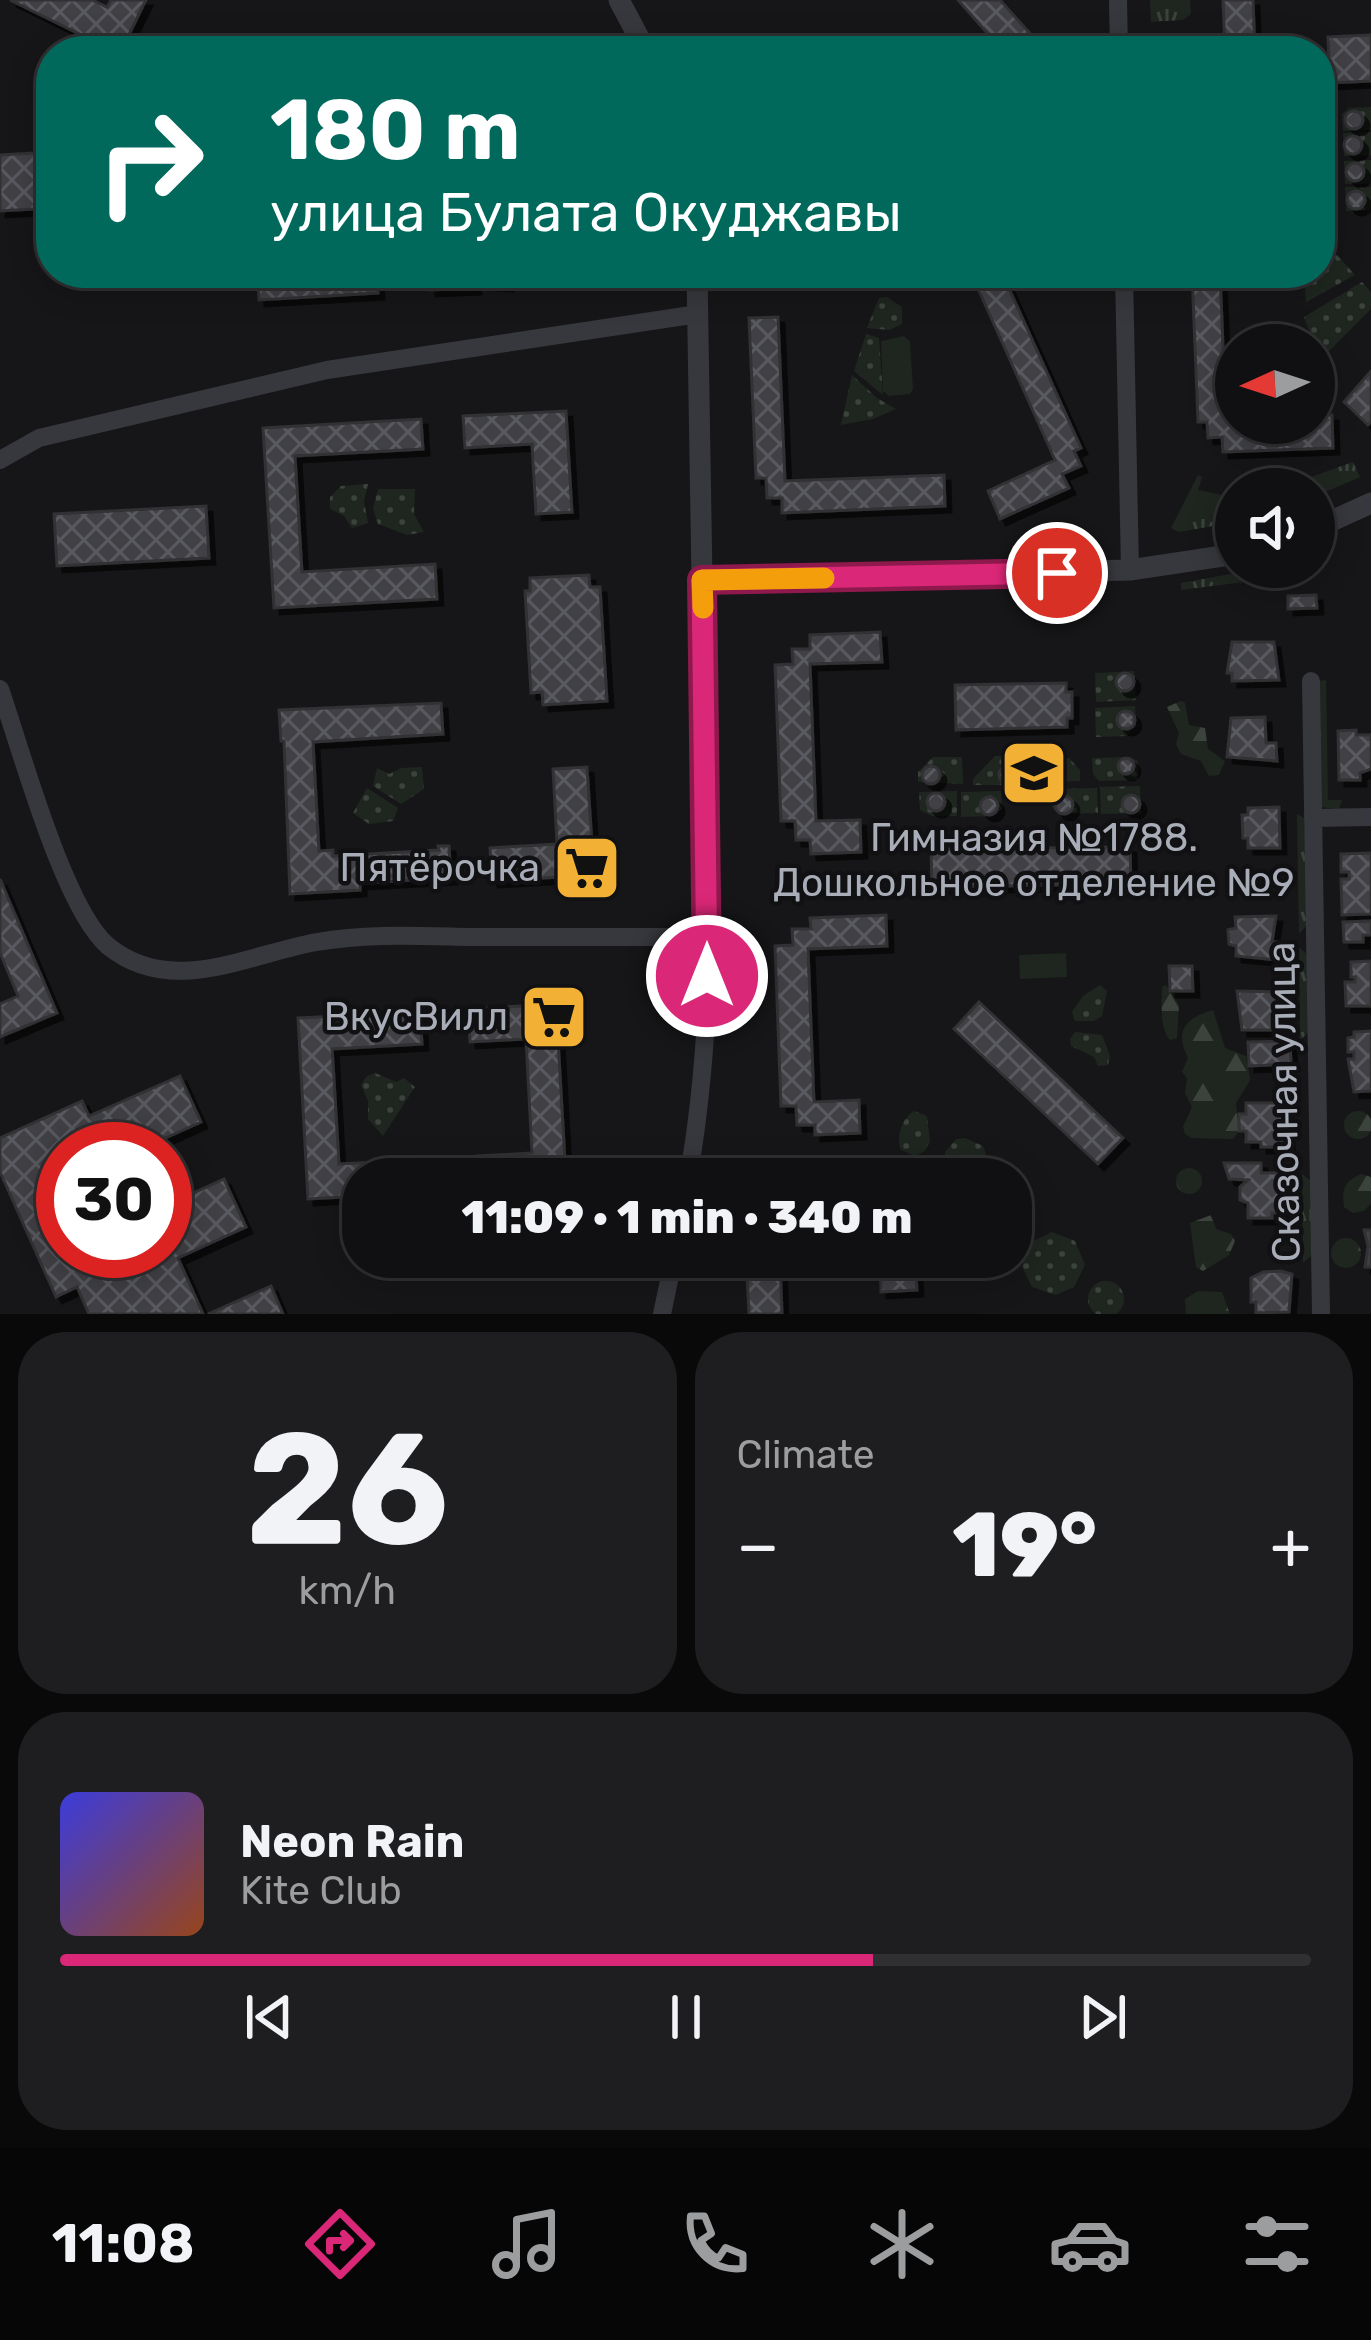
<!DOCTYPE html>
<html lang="en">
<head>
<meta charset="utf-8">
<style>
	body { margin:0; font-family:Rubik,sans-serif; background:#1e1e20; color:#f1f3f6; height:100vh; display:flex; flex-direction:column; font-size:45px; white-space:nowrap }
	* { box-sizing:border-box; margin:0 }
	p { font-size:39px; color:#9c9d9f }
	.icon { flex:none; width:66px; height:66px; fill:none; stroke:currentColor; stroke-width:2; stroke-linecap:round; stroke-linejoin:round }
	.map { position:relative; height:1314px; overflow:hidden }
	.drawer { display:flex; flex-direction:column; gap:18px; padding:18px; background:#09090a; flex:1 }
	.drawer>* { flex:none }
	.banner { position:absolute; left:36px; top:36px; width:1299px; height:252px; border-radius:48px; box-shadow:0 6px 30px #0003,0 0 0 3px #303032; background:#00695c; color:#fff; overflow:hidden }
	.needle { width:78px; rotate:267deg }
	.controls { position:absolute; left:1215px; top:324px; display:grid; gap:24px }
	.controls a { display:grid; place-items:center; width:120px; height:120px; border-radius:50%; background:#101012; box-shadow:0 6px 30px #0003,0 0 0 3px #303032; font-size:60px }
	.speed { position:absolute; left:36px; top:1122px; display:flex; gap:24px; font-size:60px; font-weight:700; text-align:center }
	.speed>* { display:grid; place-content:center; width:156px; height:156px; border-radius:50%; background:#101012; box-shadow:0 6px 30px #0003,0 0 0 3px #303032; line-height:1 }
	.speed .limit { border:18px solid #d22; background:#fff; color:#111 }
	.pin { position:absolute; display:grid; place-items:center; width:102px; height:102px; color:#fff; margin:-51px; border:6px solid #fff; border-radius:50%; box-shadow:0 3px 12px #0007 }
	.me { position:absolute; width:132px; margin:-66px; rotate:0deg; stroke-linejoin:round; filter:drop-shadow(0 0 9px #0008) }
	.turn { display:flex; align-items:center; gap:42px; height:252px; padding:0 36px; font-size:54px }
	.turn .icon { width:156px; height:156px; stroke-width:2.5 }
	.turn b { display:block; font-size:84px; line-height:102px }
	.big { font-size:90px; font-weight:800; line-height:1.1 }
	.drawer .card { flex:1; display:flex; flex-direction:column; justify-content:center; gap:18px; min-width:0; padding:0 42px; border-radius:48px; background:#1e1e20 }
	.drawer .dial { align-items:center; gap:0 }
	.dial b { font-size:156px; line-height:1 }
	.song { display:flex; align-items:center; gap:36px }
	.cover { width:144px; height:144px; border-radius:18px; background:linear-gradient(135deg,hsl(240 70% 55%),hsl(20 70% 35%)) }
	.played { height:12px; border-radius:6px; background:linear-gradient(90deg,#db2777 65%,#303032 65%) }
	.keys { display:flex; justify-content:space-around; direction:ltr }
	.heat { display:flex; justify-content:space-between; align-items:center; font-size:66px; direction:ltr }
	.drawer .tiles { flex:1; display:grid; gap:18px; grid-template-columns:1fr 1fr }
	.card:last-child { grid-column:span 2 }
	.trip { position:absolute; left:342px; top:1158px; width:690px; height:120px; border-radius:48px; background:#101012; box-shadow:0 6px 30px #0003,0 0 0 3px #303032; font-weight:800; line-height:120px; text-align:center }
	.dock { display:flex; height:192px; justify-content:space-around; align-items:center; background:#060607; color:#9c9d9f }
	.dock .icon { width:84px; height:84px }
	.dock .selected { color:#db2777 }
	.dock b { font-size:54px; color:#f1f3f6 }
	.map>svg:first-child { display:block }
</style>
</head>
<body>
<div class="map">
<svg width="1371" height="1314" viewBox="0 0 1371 1314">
	<defs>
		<pattern id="grass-tufts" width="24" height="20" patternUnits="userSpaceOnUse" patternTransform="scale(3)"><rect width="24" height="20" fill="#1e261f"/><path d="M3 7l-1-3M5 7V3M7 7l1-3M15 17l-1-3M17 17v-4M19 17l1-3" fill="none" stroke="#3c433d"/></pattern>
		<pattern id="forest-firs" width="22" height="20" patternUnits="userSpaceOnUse" patternTransform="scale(3)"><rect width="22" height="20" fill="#1e261f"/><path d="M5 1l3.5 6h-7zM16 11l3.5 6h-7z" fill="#3c433d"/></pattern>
		<pattern id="park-dots" width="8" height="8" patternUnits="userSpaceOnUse" patternTransform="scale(3)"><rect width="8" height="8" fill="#1e261f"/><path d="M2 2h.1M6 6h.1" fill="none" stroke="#3c433d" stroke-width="1.8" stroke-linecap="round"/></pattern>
		<pattern id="building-cross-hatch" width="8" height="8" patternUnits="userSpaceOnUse" patternTransform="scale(3)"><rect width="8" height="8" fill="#404145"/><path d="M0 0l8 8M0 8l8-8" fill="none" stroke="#595a5e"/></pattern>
		<filter id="shadow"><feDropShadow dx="6" dy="6" stdDeviation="0" flood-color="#0009"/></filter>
	</defs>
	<rect width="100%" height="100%" fill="#161618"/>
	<path fill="url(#grass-tufts)" d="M1150,0H1190L1191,14L1183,20L1151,22Z
		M1353,462L1360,477L1314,497L1311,477Z
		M1198,475L1202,477L1198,490L1236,498V522L1179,532L1171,528Z
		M1269,567H1301L1244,582L1181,590V583Z
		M1326,680L1328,800H1342L1339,809L1321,807L1318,681Z
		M1297,814L1304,818L1307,925L1299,934Z
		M1299,948L1307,954L1309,1032L1300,1040Z
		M1302,1174L1311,1181L1312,1255L1303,1263Z"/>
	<path fill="url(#forest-firs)" d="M1181,701L1185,703L1189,725L1205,728L1208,749L1225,761L1219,775L1209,776L1201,761L1181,754L1176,744L1179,733L1167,707Z
		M1166,985L1179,1005L1177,1038L1170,1040C1159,1027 1162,1003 1162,987Z
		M1213,1010L1225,1048L1246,1056L1250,1080L1236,1103L1239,1131L1233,1139L1192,1138L1185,1134L1183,1127L1192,1107L1185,1093L1187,1078L1182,1072L1188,1058C1174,1030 1186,1018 1213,1010Z
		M1344 1125a14 14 0 1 1 28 0a14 14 0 1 1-28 0Z
		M1176 1181a13 13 0 1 1 26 0a13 13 0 1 1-26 0Z
		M1361,1174L1371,1177V1203L1364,1211L1353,1213L1344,1207C1342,1188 1344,1182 1361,1174Z
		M1211,1215L1216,1229L1231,1234L1235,1241L1229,1255L1203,1271L1196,1267L1190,1223Z
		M1331 1253a15 15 0 1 1 30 0a15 15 0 1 1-30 0Z
		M1198,1291L1222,1292L1230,1314H1186L1185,1299Z"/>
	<path fill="url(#park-dots)" d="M1371,107V130L1343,131L1342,114L1349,108Z
		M1371,132V155L1344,156L1343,133Z
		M1371,160V183L1345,184L1344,161Z
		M1345,187H1371V210L1346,211Z
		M1336,254L1355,275L1306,302L1304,273H1320V255Z
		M1362,282L1371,292V309L1320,360L1304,317Z
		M887,297L902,307V324L890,330L867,328L879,298Z
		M866,334L879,338L883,395L854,371Z
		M852,375L877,398L896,409L873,419L841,425Z
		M368,484L364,501L368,523L352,528L344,516L330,509V497L341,486Z
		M378,489H415L414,514L424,532L407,535L378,524L373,509Z
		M1134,671L1136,700L1096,702L1095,673Z
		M1135,706L1136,726L1126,736L1096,737L1095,708Z
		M1023,755V779L1011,785H973V779L995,756Z
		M933,757H962L963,784L918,782V772Z
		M1130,757L1138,761V780L1099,781L1093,774L1092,758Z
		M1069,758L1080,770V781L1045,782L1034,776L1033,759Z
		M422,767L424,789L401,804L373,786L377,768L389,774L401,768Z
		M1140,786L1141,813L1101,814L1100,787Z
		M367,788L398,808L393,821L369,824L353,813Z
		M1097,788L1098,813L1059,814L1052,807V789Z
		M957,791V816H932L920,810L919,792Z
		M1001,791L1002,808L994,816L961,817V792Z
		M1100,985L1107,991L1102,1016L1094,1021H1075L1072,1012L1083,996Z
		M1075,1032L1102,1035L1110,1056L1108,1065L1098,1066L1094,1057L1071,1046L1070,1039Z
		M375,1073L396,1082L404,1078L415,1087L383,1136L368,1119V1101L361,1085L367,1076Z
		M914,1111L927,1116L930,1141L925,1151L915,1156L901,1150C895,1138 902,1118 914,1111Z
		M956,1139L965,1138L983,1146L987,1157L973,1172L950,1179L945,1174V1152Z
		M1052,1232L1075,1241L1085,1265L1074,1287L1056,1295L1032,1287L1022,1267L1029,1243Z
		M1088 1299a18 18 0 1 1 36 0a18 18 0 1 1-36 0Z"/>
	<path fill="#1e261f" d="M904,336L910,341L913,389L910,394L889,396L883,391L881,341Z
		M1066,953L1067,977L1020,979L1019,955Z"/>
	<path fill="url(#building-cross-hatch)" stroke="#303034" stroke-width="3" filter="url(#shadow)" d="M10,0H92L107,7L111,0H146L121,51H114Z
		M958,0H1000L1046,51H1003Z
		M1223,0H1253L1255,51H1225Z
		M1371,35V81L1330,83L1328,37Z
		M1345 120a9 9 0 1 1 18 0a9 9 0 1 1-18 0Z
		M1344 145a9 9 0 1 1 18 0a9 9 0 1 1-18 0Z
		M51,152V208L0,211V155Z
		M1346 172a9 9 0 1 1 18 0a9 9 0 1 1-18 0Z
		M1347 200a9 9 0 1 1 18 0a9 9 0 1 1-18 0Z
		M257,273H377L378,293L259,300Z
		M429,273H515L516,280L507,281V285L475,283V288L430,290Z
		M794,273H837L838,280L816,283L815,274L795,277Z
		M971,273H1002L1081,448L1074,451L1081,466L1062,474L1069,488L1000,519L988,491L1055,460Z
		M1192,273H1220L1226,419L1236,418V423H1314V415H1332L1333,448L1223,452L1222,437L1208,438L1207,422H1198Z
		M778,317L785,481L944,475L945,506L782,513V498H767L766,478H756L749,318Z
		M1371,371V422L1368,425L1344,402Z
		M566,411L572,512L536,514L532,444L465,448L463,416Z
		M421,419L423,449L295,456L302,572L435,564L437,599L274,608L263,428Z
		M206,506L209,558L57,566L54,514Z
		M589,575L590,587H600L607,701L543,705L542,692L531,693L525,591H530V578Z
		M1316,595L1317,608L1288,609V596Z
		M880,632L882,662L810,664L816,821L860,820L861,852L811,854L810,840H796L795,821H781L775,665L793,664L792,649H810V635Z
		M1232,642H1274L1279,680L1232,681V673H1227Z
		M1116 682a9 9 0 1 1 18 0a9 9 0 1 1-18 0Z
		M1066,683V692H1072V718H1067V727L956,730L955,685Z
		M441,703L443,734L313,742L319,851L333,850V856L439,850L438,846H449L451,878L360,883V890L290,894L284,741H281L279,710Z
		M1117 720a9 9 0 1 1 18 0a9 9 0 1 1-18 0Z
		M1265,717L1266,743H1276L1277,761L1227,757L1231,718Z
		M1356,730V735H1371V769L1360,773V780H1339L1338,731Z
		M1118 766a8 8 0 1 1 16 0a8 8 0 1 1-16 0Z
		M1036 771a9 9 0 1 1 18 0a9 9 0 1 1-18 0Z
		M999 775a9 9 0 1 1 18 0a9 9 0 1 1-18 0Z
		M922 775a9 9 0 1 1 18 0a9 9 0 1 1-18 0Z
		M587,767L594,875L492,881L490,848L557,844L553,769Z
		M927 802a9 9 0 1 1 18 0a9 9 0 1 1-18 0Z
		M1122 804a9 9 0 1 1 18 0a9 9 0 1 1-18 0Z
		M1055 805a9 9 0 1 1 18 0a9 9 0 1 1-18 0Z
		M980 806a9 9 0 1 1 18 0a9 9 0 1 1-18 0Z
		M1279,807L1280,848H1248V838H1243L1242,815H1248V808Z
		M1130,847L1131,884L932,887L931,849Z
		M1371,853V914L1342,915L1341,879H1349V872H1341V854Z
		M0,879L57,1013L0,1037V1004L18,996L0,953Z
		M886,915L887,946L808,949L814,1102L859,1100L860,1133L815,1135V1125H797L796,1106H781L775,946L793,945L792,929H811L810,918Z
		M1276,916L1272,942H1278V960L1236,956V946L1229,944L1228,930L1236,928L1235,917Z
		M1371,921V935H1363V942H1344L1343,922Z
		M1371,961V1006H1346L1345,982H1355V977H1351V962Z
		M1169,966H1192L1193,991H1170Z
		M1237,991L1289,992V1013H1277V1030H1242Z
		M979,1002L1123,1138L1098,1164L954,1029Z
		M556,1004L566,1179H478L477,1156L532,1153L526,1039L470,1042L468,1009Z
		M420,1012L422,1044L332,1049L333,1062L339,1164L429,1159L430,1179H363V1196L308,1199L298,1018Z
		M1371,1031V1091L1354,1092L1348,1059H1354V1052H1348V1038L1354,1037V1032Z
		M1290,1041L1291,1064L1249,1066L1248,1042Z
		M180,1076L201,1122L141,1149H63V1251H165V1206L224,1179L246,1227L178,1258L203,1314H89L77,1287L56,1297L0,1172V1138L82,1101L89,1116Z
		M1246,1103H1287L1284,1130H1288V1147H1261V1142H1246V1131H1239V1114H1246Z
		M1224,1163H1261V1173H1288V1190H1284L1286,1213H1272V1218H1248V1203L1240,1200V1187L1248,1180L1229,1179Z
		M1364,1230H1371V1267H1365L1368,1246Z
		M746,1257H780L782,1314H749Z
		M880,1257H915L917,1290L881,1292Z
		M1281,1271L1292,1274L1289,1312L1256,1313V1302H1251V1278L1263,1272Z
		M271,1286L283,1314H208Z"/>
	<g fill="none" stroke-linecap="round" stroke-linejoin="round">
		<path stroke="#37383d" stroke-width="18" d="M1118,0L1119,51
			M1124,273L1130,570
			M0,460L39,438L327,370L698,314
			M1311,681L1321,1314
			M0,689C21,749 64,909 108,946C172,998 248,954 317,942C368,933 420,936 471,937C550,937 629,937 708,937
			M1313,818L1371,817
			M688,1179C723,983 705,778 702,580
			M662,1314L674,1257"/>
		<path stroke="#37383d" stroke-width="21" d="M619,0L646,51
			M697,273L702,580L1130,570L1236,554
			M1314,529L1371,503"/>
	</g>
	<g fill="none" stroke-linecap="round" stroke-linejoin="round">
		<g stroke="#8e194d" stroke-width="30">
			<path id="route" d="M707,976L702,580L1057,573"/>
		</g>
		<use href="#route" stroke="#db2777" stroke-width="21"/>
		<path stroke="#f59e0b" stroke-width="21" d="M703,608L702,580L824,578"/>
	</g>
	<defs>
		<g id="school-square" transform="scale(3.45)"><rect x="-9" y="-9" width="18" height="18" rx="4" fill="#f2b134" stroke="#111113"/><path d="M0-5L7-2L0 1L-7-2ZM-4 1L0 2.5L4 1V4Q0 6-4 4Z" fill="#111"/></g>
		<g id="supermarket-square" transform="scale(3.45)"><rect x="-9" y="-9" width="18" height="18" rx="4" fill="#f2b134" stroke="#111113"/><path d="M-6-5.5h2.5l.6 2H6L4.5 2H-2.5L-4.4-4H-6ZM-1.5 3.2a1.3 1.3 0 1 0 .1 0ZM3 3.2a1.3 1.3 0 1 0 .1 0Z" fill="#111"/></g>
	</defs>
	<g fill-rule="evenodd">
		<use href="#school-square" x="1034" y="773"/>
		<use href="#supermarket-square" x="587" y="868"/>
		<use href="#supermarket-square" x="554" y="1017"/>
	</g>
	<g text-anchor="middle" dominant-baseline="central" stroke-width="9" stroke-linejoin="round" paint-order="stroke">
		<g font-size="39" fill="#a8adb8" stroke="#111113" text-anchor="end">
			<text x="1034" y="838" text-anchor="middle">Гимназия №1788.<tspan x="1034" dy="45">Дошкольное отделение №9</tspan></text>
			<text x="540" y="868">Пятёрочка</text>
			<text x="508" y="1017">ВкусВилл</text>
		</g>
		<g font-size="39" fill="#a8adb8" stroke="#111113">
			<text transform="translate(1284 1102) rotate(-91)">Сказочная улица</text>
		</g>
	</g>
</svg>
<div class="controls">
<a><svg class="needle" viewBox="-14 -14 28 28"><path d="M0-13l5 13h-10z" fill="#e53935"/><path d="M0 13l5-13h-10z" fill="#9c9d9f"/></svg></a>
<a><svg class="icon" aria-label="sound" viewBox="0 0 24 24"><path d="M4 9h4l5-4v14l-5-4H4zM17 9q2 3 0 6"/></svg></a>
</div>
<div class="speed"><div class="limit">30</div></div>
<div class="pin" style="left:1057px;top:573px;background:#d93025"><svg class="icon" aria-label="arrive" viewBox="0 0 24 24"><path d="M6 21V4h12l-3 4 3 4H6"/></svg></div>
<svg class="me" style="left:707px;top:976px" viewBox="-20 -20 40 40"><circle r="17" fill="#db2777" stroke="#fff" stroke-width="3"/><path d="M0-11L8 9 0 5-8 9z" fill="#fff"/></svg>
<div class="trip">11:09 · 1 min · 340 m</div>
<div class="banner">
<div class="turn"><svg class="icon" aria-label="right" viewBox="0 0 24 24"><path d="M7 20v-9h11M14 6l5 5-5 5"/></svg><div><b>180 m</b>улица Булата Окуджавы</div></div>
</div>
</div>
<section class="drawer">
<div class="tiles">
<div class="card dial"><b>26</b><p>km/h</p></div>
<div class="card"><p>Climate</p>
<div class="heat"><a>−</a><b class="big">19°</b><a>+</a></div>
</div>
<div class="card">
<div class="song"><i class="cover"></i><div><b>Neon Rain</b><p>Kite Club</p></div></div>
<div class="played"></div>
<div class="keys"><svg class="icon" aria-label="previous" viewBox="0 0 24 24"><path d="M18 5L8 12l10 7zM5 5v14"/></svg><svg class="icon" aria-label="pause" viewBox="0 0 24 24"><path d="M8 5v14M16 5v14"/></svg><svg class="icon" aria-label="next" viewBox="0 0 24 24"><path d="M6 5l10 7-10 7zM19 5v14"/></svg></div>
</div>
</div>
</section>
<nav class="dock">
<b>11:08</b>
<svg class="icon selected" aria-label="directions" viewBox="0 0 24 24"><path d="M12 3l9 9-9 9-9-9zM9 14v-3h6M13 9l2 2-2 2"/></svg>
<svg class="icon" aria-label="music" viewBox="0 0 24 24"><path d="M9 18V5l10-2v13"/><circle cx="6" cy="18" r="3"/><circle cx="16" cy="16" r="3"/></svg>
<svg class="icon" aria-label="phone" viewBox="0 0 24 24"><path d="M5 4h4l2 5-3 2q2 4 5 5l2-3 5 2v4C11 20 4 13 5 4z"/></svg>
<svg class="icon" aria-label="climate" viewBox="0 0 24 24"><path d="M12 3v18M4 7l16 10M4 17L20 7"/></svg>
<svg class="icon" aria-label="car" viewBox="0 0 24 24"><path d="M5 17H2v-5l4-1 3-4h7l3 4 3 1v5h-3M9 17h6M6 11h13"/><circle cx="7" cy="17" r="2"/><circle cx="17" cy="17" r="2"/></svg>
<svg class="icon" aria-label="filters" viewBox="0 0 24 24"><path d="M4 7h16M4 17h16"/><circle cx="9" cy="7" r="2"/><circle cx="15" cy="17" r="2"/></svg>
</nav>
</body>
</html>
